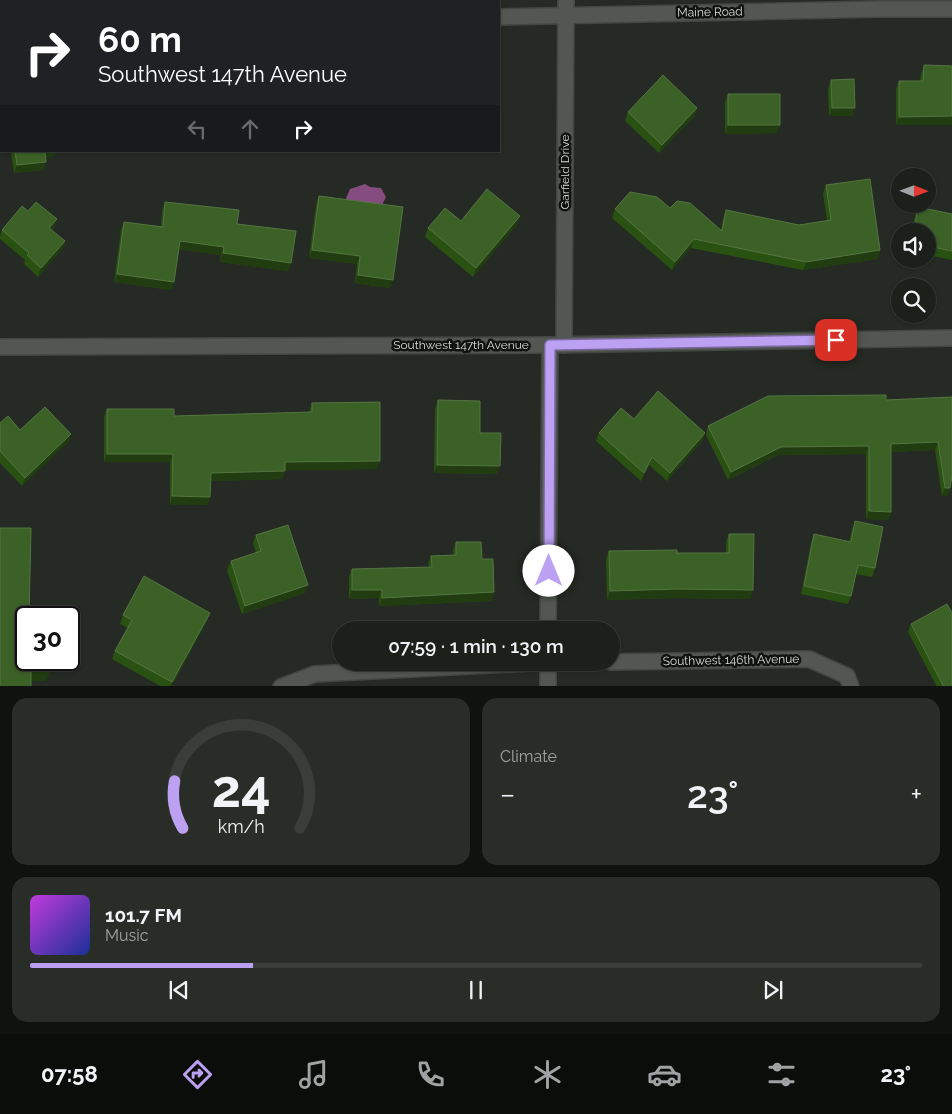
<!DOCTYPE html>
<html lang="en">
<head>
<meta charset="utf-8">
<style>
	body { margin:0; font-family:Raleway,sans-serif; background:#292d28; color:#f1f3f6; height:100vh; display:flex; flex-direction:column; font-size:19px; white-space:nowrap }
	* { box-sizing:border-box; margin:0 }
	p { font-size:16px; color:#a0a3a3 }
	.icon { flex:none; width:28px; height:28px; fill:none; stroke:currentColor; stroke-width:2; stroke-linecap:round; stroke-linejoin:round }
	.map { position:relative; height:686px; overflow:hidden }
	.side { display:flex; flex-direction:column; gap:12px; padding:12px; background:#0f120f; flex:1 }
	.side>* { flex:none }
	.hud { position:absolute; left:0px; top:0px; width:500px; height:152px; box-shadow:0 1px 4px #0004,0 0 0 1px #3a3e3a; background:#202124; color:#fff; overflow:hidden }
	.needle { width:32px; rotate:91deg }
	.controls { position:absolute; left:891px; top:168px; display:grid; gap:10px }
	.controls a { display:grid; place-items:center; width:45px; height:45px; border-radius:50%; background:#1c201b; box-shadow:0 1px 4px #0004,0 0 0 1px #3a3e3a; font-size:25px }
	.speed { position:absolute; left:15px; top:606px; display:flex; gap:10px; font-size:25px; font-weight:700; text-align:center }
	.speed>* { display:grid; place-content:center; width:65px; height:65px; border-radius:50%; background:#1c201b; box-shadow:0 1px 4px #0004,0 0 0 1px #3a3e3a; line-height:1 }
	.speed .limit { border:2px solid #111; border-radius:8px; background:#fff; color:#111 }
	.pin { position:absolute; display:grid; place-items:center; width:42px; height:42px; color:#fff; margin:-21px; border-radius:10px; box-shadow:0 2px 8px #0006 }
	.me { position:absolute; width:55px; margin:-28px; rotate:0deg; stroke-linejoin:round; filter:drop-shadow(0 0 4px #0008) }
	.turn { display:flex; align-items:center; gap:18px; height:105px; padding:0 15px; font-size:22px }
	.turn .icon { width:65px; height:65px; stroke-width:2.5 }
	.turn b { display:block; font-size:35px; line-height:42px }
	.lanes { display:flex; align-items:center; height:48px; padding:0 15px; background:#0003; justify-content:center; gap:25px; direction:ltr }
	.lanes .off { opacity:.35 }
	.big { font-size:38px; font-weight:600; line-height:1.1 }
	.side .card { flex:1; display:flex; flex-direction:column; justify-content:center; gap:8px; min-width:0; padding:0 18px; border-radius:15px; background:#292d28 }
	.side .dial { align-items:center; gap:0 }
	.dial svg { height:130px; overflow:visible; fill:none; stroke:#3a3e3a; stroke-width:7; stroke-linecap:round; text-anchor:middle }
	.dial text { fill:#f1f3f6; stroke:none }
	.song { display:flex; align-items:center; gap:15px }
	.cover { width:60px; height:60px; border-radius:8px; background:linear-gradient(135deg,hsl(290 70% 55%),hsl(230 70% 35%)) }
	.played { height:5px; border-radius:2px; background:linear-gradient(90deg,#bca0f2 25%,#3a3e3a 25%) }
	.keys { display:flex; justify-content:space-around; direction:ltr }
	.heat { display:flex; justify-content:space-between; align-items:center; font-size:28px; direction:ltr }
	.side .tiles { flex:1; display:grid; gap:12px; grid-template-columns:1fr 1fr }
	.card:last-child { grid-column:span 2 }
	.trip { position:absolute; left:332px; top:621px; width:288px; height:50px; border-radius:25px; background:#1c201b; box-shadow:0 1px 4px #0004,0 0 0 1px #3a3e3a; font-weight:600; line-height:50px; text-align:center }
	.dock { display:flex; height:80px; justify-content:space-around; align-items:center; background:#0b0d0b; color:#a0a3a3 }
	.dock .icon { width:35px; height:35px }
	.dock .on { color:#bca0f2 }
	.dock b { font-size:22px; color:#f1f3f6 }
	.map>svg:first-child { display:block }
</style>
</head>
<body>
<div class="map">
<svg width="952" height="687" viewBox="0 0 952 687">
	<rect width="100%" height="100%" fill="#262a24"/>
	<path fill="#854c80" d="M365,184L370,187L381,188L386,197L380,209L344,203L350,189Z"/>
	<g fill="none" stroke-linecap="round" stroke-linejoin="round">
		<g stroke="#434642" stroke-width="18">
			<path id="minor" d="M286,0L287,1
				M499,17L879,9H952
				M564,345L566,0
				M548,630L550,345
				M611,662L809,659L847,676L851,687
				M281,687L315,674L550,662
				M548,687V662"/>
		</g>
		<g stroke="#434642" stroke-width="18">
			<path id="tertiary" d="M0,347L550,345L952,338"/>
		</g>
		<use href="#minor" stroke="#535751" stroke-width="15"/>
		<use href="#tertiary" stroke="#535751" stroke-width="15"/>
	</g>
	<path fill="#295212" d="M924,65L952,66L896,125V89L899,81H920L921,74Z
		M831,80L852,116H829L828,89Z
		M728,94L777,133L725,134V103Z
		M697,108L694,117L659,153L625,121L628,112Z
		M11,151H56L54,156L45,157L46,162L43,170L14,173Z
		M826,185L880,250L877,259L803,270L691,248L672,270L612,218L615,209L670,208L721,230L723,219L726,210L799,225L827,220L823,194Z
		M319,196L390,288L355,283L357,264L309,258L316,205Z
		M165,202L237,224L291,263L288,271L220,262L221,255L178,249L174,282L171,290L114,282L121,230L124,222L161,227L162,211Z
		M918,207L952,214V260L928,255V231H912L915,216Z
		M28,211L54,228L52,230L65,241L62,249L38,277L24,264L25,260L0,239V236L2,230Z
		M461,221L517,224L473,277L425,237L428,228Z
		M952,397L950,488L947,496H942L935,450L891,452V512L888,520L866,519V454L778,455L728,480L706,435L708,426L886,400Z
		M438,400L480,433L497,474L434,473L435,409Z
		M312,403L377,469L285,470L282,479L210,481V497L207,505H170V462H104V417L107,409L174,416L309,412Z
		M634,419L705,433L702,441L667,481L649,465L641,481L596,441L599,433Z
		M0,423L20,430L71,434L68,442L22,486L0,463Z
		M855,521L875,568L872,577L856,574L851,596L848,604L801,594L811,543L814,534L849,542L852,529Z
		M729,534L750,599L674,598L607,600L606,559L609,551L677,553H726V542Z
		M256,535L305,593L242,614L227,570L231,561L256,553L253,543Z
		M456,542L482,559L494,592L491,601L379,606V598L349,599V577L352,569L429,568L428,564L431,556L453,555V551Z
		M210,613L207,621L171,687H162L112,659L115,651L128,628L120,624L123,615Z
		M911,624L952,687H937L908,632Z"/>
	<path fill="#203c10" d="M183,0H196L195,1H180Z
		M697,108L694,117L659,153L662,145Z
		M832,108H855L852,116H829Z
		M952,116V125H896L899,117Z
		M728,125H780L777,133L725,134Z
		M44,151H56L54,156L42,158Z
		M46,162L43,170L14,173L17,165Z
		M520,216L517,224L473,277L476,268Z
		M57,219L54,228L46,236L49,228Z
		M694,239L691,248L672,270L675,262Z
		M65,241L62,249L38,277L41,268Z
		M180,241L224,247L221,255L177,249Z
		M312,250L360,256L357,264L309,258Z
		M880,250L877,259L803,270L806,262Z
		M223,253L291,263L288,271L220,262Z
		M117,274L174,282L171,290L114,282Z
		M358,275L393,280L390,288L355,283Z
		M705,433L702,441L667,481L670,473Z
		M71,434L68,442L22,486L25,478Z
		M938,442L935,450L888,452L891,444Z
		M869,446L866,454L778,455L728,480L731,472L781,447Z
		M107,454H173L170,462H104Z
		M652,457L649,465L641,481L644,473Z
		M380,461L377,469L282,470L285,462Z
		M437,465L500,466L497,474L434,473Z
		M285,471L282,479L208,481L211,473Z
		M945,488H950L947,496H942Z
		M172,496L210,497L207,505H170Z
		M869,511L891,512L888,520L866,519Z
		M308,585L305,593L242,614L245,606Z
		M677,589L753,590L750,599L674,598L607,600L610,591Z
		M352,590H382L379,598L349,599Z
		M494,592L491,601L379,606L382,598Z
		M210,613L207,621L171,687H170L172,682Z
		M31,671H50L46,681H27Z"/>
	<path fill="#3c6127" stroke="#547442" d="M22,0H50V1H22Z
		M172,0H183L180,1H172Z
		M924,65L952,66V116L899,117V81H923Z
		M663,75L697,108L662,145L628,112Z
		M854,79L855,108H832L831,80Z
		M728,94H780V125H728Z
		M15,151H45L46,162L17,165Z
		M870,179L880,250L806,262L694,239L675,262L615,209L630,192L657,197L670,208L677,201L690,203L722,231L726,210L799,225L831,220L826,185Z
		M487,189L520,216L476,268L428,228L445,208L461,221Z
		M319,196L403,207L393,280L358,275L360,256L312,250Z
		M36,202L57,219L49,228L65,241L41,268L27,255L29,253L2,230L22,206L28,211Z
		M165,202L239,210L237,224L296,231L291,263L223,253L224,247L180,241L174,282L117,274L124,222L163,227Z
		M918,207L952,214V251L928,246V231H914Z
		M658,391L705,433L670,473L652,457L644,473L599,433L621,408L634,419Z
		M886,395V400L952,397V476L950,488H945L938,442L891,444V512L869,511V446L781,447L731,472L708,426L768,396Z
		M438,400L480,401V433H501L500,466L437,465Z
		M380,402V461L285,462V471L211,473L210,497L172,496L173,454H107V409H174V416L312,412V403Z
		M45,407L71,434L25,478L0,451V423L8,416L20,430Z
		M855,521L883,527L875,568L858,565L851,596L804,586L814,534L851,542Z
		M288,525L308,585L245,606L231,561L261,551L256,535Z
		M0,528H31L29,618H26V660H50V671H31V687H0Z
		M729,534H754L753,590L677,589L610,591L609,551L677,550V553H729Z
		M456,542H481L482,559H493L494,592L382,598V590H352V569L432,567L431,556L456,555Z
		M144,576L210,613L172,682L115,651L132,620L123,615Z
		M947,604L952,613V687H944L911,624Z"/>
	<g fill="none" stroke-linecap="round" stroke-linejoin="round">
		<g stroke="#7a689d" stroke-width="12">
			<path id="route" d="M549,571L550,345L836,340"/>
		</g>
		<use href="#route" stroke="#bca0f2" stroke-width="9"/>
	</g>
	<g text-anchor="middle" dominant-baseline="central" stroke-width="5" stroke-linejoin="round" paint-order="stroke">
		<g font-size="12" fill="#d7dad6" stroke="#10120f">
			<text transform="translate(710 12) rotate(-1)">Maine Road</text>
			<text transform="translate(565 172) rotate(-90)">Garfield Drive</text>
			<text x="461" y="345">Southwest 147th Avenue</text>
			<text transform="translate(731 660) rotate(-1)">Southwest 146th Avenue</text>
		</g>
	</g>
</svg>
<div class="controls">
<a><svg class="needle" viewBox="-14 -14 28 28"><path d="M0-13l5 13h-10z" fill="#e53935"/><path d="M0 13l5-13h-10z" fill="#a0a3a3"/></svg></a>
<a><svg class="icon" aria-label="sound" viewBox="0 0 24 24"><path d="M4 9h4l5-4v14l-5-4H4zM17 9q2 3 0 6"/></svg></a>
<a><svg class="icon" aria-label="search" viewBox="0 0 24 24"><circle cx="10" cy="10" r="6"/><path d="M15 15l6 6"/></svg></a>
</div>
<div class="speed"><div class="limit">30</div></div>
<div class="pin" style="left:836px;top:340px;background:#d93025"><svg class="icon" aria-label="arrive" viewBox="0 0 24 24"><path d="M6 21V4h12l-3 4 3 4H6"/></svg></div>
<svg class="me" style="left:549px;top:571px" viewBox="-20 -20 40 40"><circle r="19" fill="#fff"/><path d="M0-13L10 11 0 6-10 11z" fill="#bca0f2"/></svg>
<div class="trip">07:59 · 1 min · 130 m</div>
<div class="hud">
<div class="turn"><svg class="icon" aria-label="right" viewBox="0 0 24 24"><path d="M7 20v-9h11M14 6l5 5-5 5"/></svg><div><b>60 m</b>Southwest 147th Avenue</div></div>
<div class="lanes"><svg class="icon off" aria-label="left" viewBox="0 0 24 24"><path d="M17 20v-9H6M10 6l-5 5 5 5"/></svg><svg class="icon off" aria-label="ahead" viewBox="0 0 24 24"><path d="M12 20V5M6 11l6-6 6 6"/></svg><svg class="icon" aria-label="right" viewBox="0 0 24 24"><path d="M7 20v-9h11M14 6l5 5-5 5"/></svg></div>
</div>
</div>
<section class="side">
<div class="tiles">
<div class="card dial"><svg viewBox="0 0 100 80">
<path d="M14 69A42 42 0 1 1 86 69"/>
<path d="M14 69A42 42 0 0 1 9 40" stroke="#bca0f2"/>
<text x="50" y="56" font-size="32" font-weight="700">24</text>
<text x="50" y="72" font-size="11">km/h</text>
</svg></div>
<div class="card"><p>Climate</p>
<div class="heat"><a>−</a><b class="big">23°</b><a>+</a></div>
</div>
<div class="card">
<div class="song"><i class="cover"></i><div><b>101.7 FM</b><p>Music</p></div></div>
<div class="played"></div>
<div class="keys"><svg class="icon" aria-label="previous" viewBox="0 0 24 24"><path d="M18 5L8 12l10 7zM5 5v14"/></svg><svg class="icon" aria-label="pause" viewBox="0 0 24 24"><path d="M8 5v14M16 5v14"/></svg><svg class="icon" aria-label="next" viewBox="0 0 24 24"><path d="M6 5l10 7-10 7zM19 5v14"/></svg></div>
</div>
</div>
</section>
<nav class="dock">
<b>07:58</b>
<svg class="icon on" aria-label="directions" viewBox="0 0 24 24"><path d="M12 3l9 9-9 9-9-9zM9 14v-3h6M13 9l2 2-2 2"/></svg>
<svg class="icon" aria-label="music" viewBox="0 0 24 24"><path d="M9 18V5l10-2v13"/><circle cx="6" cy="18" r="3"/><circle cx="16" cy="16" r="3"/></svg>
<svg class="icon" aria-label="phone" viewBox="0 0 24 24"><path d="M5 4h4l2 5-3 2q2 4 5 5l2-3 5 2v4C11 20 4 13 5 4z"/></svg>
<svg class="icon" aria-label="climate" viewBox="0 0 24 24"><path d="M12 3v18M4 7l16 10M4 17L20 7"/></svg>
<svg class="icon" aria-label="car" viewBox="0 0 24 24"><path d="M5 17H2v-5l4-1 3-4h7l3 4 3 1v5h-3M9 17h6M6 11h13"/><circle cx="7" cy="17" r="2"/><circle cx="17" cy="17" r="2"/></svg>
<svg class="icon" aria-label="filters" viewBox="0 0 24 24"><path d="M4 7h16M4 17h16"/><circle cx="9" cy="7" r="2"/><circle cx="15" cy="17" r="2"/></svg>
<b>23°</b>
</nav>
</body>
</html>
